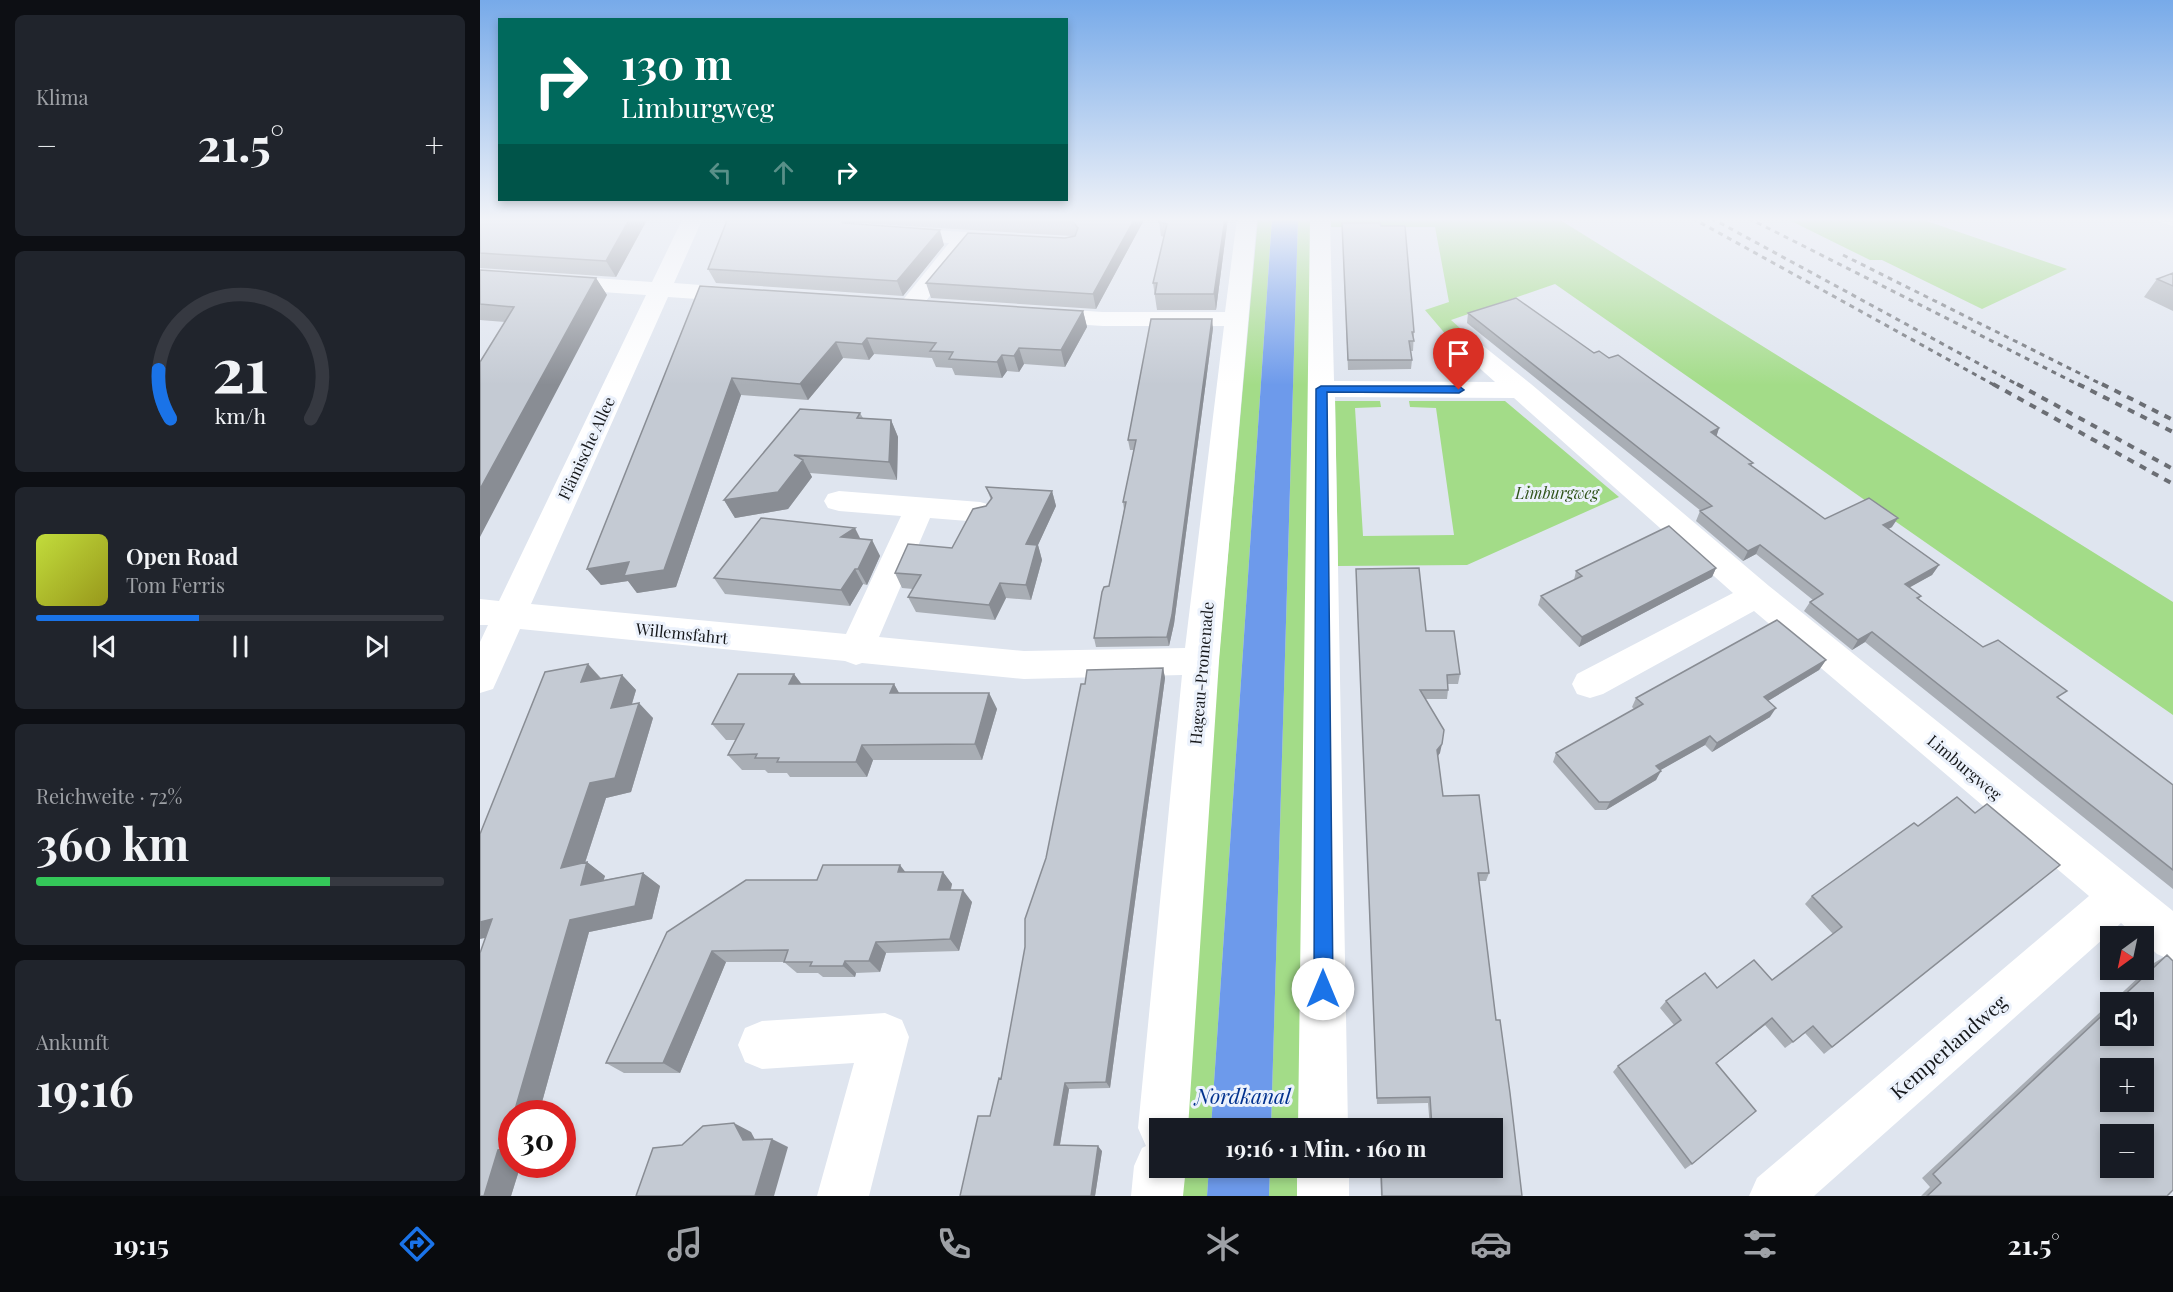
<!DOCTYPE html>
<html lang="de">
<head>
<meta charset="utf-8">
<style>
	body { margin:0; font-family:"Playfair Display",serif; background:#20242c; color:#f1f3f6; height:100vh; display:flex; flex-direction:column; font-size:22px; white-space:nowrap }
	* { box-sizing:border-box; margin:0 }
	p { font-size:20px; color:#9ea1a6 }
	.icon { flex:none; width:33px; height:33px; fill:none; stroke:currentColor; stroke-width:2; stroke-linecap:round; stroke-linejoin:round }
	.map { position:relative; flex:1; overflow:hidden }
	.sheet { display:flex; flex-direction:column; gap:15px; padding:15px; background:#0d0f14; width:480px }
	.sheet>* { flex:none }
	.top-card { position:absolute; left:18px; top:18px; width:570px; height:183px; border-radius:0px; box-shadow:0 3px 9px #0003; background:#00695c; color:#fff; overflow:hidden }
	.needle { width:39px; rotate:213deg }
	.fabs { position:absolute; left:1620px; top:926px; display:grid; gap:12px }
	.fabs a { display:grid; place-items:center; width:54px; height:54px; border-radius:0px; background:#171b24; box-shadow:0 3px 9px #0003; font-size:30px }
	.speed { position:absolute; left:18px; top:1100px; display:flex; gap:12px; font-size:30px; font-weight:700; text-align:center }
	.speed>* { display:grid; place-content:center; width:78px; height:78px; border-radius:50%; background:#171b24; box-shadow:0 3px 9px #0003; line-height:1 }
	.speed .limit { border:9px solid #d22; background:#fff; color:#111 }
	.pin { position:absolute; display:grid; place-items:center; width:51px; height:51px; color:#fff; margin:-62px -26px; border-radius:50% 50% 50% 0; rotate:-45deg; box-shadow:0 0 6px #0007 }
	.pin .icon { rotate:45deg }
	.me { position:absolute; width:66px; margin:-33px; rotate:0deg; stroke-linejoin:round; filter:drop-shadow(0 0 4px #0008) }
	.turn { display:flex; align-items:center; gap:21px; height:126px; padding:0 24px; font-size:27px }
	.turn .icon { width:78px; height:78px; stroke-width:2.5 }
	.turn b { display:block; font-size:42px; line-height:51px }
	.lanes { display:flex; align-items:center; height:57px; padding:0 24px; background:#0003; justify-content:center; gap:30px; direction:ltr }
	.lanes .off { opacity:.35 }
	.big { font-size:45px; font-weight:700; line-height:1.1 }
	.sheet .widget { flex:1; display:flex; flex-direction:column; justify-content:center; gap:9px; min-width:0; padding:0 21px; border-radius:9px; background:#20242c }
	.sheet .dial { align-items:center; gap:0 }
	.dial svg { height:156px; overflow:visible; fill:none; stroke:#363941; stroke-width:7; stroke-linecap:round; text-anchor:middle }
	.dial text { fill:#f1f3f6; stroke:none }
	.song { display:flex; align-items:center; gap:18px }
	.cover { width:72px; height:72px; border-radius:9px; background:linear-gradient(135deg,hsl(70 70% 55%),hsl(60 70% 35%)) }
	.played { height:6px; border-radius:3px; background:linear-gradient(90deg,#1a73e8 40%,#363941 40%) }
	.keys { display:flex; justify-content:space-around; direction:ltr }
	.heat { display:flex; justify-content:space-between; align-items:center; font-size:33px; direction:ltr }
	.charge { height:9px; border-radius:4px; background:linear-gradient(90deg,#34c759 72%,#363941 0) }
	.trip { position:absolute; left:669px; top:1118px; width:354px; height:60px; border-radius:0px; background:#171b24; box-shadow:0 3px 9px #0003; font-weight:700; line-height:60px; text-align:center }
	.tabs { display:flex; height:96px; justify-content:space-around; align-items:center; background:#090b0e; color:#9ea1a6 }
	.tabs .icon { width:42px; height:42px }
	.tabs .on { color:#1a73e8 }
	.tabs b { font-size:27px; color:#f1f3f6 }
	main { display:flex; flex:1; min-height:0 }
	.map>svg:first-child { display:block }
</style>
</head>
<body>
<main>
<section class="sheet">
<div class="widget"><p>Klima</p>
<div class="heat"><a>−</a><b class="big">21.5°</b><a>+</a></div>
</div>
<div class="widget dial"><svg viewBox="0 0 100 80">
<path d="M14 69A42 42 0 1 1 86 69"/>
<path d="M14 69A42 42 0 0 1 8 44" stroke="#1a73e8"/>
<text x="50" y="56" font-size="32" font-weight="700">21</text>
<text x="50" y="72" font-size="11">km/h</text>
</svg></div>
<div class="widget">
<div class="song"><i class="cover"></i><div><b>Open Road</b><p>Tom Ferris</p></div></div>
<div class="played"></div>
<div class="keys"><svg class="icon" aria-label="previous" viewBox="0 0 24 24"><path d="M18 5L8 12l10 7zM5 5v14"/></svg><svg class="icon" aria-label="pause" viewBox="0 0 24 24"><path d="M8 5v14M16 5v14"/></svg><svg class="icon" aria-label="next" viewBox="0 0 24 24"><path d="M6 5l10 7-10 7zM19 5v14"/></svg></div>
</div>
<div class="widget"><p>Reichweite · 72%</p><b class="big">360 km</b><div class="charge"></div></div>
<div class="widget"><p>Ankunft</p><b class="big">19:16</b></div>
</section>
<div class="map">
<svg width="1693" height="1196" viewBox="0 0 1693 1196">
	<rect width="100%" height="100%" fill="#dfe5ef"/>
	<path fill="#a3dc88" d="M778,218H792L731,1128H697Z
		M818,218H832L825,1128H791Z
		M851,218H1077L1693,602V715L1075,284L971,320L990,337L973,343L945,310L969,302L955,227H851Z
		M1305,218H1438L1587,269L1502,309L1402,260H1390Z
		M855,401H900L901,407L875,408L883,536L974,535L956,408L930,407L929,401H1025L1139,497L987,565L858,566Z
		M693,1167H729L727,1196H691Z
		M790,1167H825V1196H789Z"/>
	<path fill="#6d9aeb" d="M792,218H818L791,1128H731Z
		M729,1167H790L789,1196H727Z"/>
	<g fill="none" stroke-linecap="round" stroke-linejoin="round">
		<path fill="#fff" fill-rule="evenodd" d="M203,218H223L194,283L261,288L269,290L273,295L269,300L261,302L188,297L51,604L366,634L421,516L359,511L348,508L344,501L348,494L359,491L500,502L511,505L515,512L511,519L500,522L450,518L399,637L544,651L705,648L744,326H623L561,322L553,320L549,315L553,310L561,308L623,312H745L757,218H777L739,661L708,1128H680V1167H706L703,1196H651L654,1166L662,1148L666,1146L658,1128L702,675L544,679L382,663L376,665L365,661L40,629L13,689L0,693V642L8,625H0V599L19,601L166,295L0,284V270L172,282Z
			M830,218H850L854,381L1015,382L966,338L969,333L978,331L987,333L1051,384L1289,586L1693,911V961L1677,954L1664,942V936H1656L1641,923L1334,1196H1269L1277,1178L1609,896L1274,611L1123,694L1110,698L1097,694L1092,684L1097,674L1253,593L1034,398L855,397L868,1128H818Z
			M1677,218H1693V226L1680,222Z
			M416,228L485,232L493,233L496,238L438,311L430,313L422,311L418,306L469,243L408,239L405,234L408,229Z
			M405,1013L422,1020L429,1037L389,1196H337L374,1063L282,1069L265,1062L258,1045L265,1028L282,1021Z
			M817,1167H869V1196H817Z"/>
		<path stroke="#6b6e74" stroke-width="3" stroke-dasharray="5 5" stroke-linecap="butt" d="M1212,218L1516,386
			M1231,218L1540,386
			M1268,218L1601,386
			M1363,255L1625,386"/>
		<path stroke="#6b6e74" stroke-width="4" stroke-dasharray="7 7" stroke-linecap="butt" d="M1513,384L1693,484
			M1537,384L1693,469
			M1598,384L1693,432
			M1622,384L1693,420"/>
	</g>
	<path fill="#a9aeb5" d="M0,218H168L136,277L0,268Z
		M248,218H665L616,309L451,298L446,283L592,236L376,223L375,224L464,245L423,296L236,283L228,269Z
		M680,218H748L736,310H677L673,283L684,237L681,236L679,222Z
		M862,223L901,226L934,332L933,351H931L932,360L931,369L868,370Z
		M0,270L116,278L127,295L25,322L0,320Z
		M1693,273V311L1664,297L1677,279Z
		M220,286L603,311L607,327L585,367L544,364L539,372L527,371L522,378L475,375L472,368L456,367L452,358L394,354L389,360L363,358L328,400L261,395L196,587L157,593L148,581L121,585L107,569Z
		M988,313L1129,358L1239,428L1236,436L1273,463L1271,466L1345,519L1412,527L1408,529L1459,565L1452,575L1429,587L1441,596L1439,599L1503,647L1579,699L1693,785V889L1385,642L1372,650L1324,611L1330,602L1333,600L1276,554L1263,561L1216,521L1220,511H1221L987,323Z
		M733,328L694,624L689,646L616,647L614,638L629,586L644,510L643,502L654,450H650L648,440Z
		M380,413L383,418L411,420L418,437L417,480L330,473L332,477L308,509L255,518L244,500Z
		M506,487L572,491L576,506L558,545L562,560L551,600L526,598L515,620L436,612L428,597L433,589L422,588L415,573L472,548L511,500Z
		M380,539L392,540L400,556L387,585L383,584L370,606L245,594L234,578Z
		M1236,568L1232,577L1099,647L1058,605L1061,596L1094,580L1096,571Z
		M876,569L946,631L980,674L978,684H968V690L967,699H945L960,753L958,756L963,796L1009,873L1006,881H999L1016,1020L1042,1196H901L900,1167H1012V1128H950L948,1103L897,1104Z
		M1346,660L1339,670L1288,701L1290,717L1232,752L1225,745L1180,770L1176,780L1126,810H1115L1073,762L1076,753L1154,709L1152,707L1156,698Z
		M108,664L121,678L142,675L156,690L152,704L173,718L151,792L126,798L105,863L107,862L125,876L123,880L163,873L180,886L172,919L109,932L59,1113H32V1164H41L31,1196H0L5,938Z
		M683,668L685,678L630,1088L589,1089L580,1145L622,1151L615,1196L510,1116L521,1079L605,684Z
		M314,674L321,684H414L419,693H509L517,709L502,760H393L387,777H310L307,773H288L285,770H262L248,755L256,740H246L232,724Z
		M1495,813L1580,865L1344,1054L1325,1033L1305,1048L1285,1025L1236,1063L1212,1164L1205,1169L1133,1072L1138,1066L1194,1025L1180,1008L1186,1001L1237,988L1292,980L1353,934L1325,904L1332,896L1438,826Z
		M425,872H463L472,884L471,890L492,902L479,951L406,953L400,972L376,973L375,977H343L338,973H317L304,962H246L200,1073H144L126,1063L187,932L337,880Z
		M1687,955V1196H1441L1450,1187L1442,1178L1630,1003V1035L1664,1002H1632L1674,963Z"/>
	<path fill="#898d94" d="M150,218H168L136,277L126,261Z
		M359,218H374L376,223L363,229Z
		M655,218H665L616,309L613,294Z
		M745,218H748L736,310L734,294Z
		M460,230L464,245L423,296L417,281Z
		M116,278L127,295L0,537V489Z
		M603,311L607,327L585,367L581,350Z
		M732,319L733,328L694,624L689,646L687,637Z
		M387,338L394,354L389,360L382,344Z
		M356,342L363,358L328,400L320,384Z
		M539,348L544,364L539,372L534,356Z
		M522,355L527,371L522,378L517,362Z
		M252,378L261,395L196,587L157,593L148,581L121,585L107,569L149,562Z
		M411,420L418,437L417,480L409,462Z
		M1239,428L1236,438L1231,432Z
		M323,460L332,477L308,509L255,518L244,500Z
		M572,491L576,506L558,545L562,560L551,600L546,585V544Z
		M1418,518L1412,527L1397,535L1403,525Z
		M375,528L383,544L361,537Z
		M392,540L400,556L387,585L378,569Z
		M1280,545L1276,554L1263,561L1268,551Z
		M1459,565L1452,575L1418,594L1425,584Z
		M1236,568L1232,577L1099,647L1102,637Z
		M375,569L383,584L370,606L361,590Z
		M520,583L526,598L515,620L509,605Z
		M1392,632L1385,642L1372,650L1378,640Z
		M1346,660L1339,670L1278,707L1284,697Z
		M108,664L122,680L101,682Z
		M683,668L685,678L630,1088L626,1082Z
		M314,674L326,690L309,684Z
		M142,675L156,690L146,723L131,708Z
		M414,684L423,700L410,693Z
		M509,693L517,709L502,760L495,744Z
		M159,703L173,718L151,792L126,798L99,881L81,868L110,783Z
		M1296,708L1290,717L1232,752L1237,743Z
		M1230,736L1225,745L1172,775L1176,766Z
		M962,744L960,753L955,759L957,750Z
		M382,745L393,760L387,777L376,762Z
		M1181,771L1176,780L1126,810L1130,802Z
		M107,862L125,876L118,898L101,885Z
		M420,865L430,878L418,872Z
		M463,872L472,884L467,902L458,890Z
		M163,873L180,886L172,919L109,932L59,1113H34L90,920Z
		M483,890L492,902L479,951L470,939Z
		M12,919L33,932L0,939V922Z
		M396,942L406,953L400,972L389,961Z
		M232,951L246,962L200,1073L183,1063Z
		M365,961L376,973L375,977L363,966Z
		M1292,1018L1285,1025L1229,1069L1236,1063Z
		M585,1083L589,1089L579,1150L574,1145Z
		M32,1121V1152L23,1149Z
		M254,1123L271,1132L280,1149L263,1140Z
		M292,1139L308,1147L294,1196H275Z
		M618,1146L622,1151L615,1196H611Z
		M18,1150L32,1155V1164H41L31,1196H4Z"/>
	<path fill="#c4cad3" stroke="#898d94" stroke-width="1.5" fill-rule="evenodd" d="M0,218H150L126,261L0,253Z
		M248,218H359L363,223L460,230L417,281L228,269Z
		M525,218H655L613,294L446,283L488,233L585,238L595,236L598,228L593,222Z
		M680,218H745L734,294H675L677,283H673L687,224L679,222Z
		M862,223H900L901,226H925L934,332H932L934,341H929L932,360H868Z
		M0,270L116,278L0,489V362L34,307L0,304Z
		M1693,273V286L1677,279Z
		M220,286L603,311L581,350L539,348L534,356L522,355L517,362L469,359L473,352L450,351L456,343L387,338L382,344L356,342L320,384L252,378L184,570L144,576L149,562L107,569Z
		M1036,298L1114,353L1119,351L1129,358L1138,355L1239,428L1231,432L1273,463L1269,464L1345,519L1389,498L1418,518L1403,525L1459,565L1425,584L1441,596L1437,598L1503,647L1518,640L1587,691L1577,697L1693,785V870L1392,632L1378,640L1330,602L1343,594L1280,545L1268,551L1220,511L1232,506L988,313Z
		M671,319H732L692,615L687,637L614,638L622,592L624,587L629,586L646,502H643L656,440H648Z
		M320,409L380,413L377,418L411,420L409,462L314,455L323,460L298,492L244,500Z
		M506,487L572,491L546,544L557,545L546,585L520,583L509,605L428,597L441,575L415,573L428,544L472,548L493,509L506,506L512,498Z
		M281,518L375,528L361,537L392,540L378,569H375L361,590L234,578Z
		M1189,526L1236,568L1102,637L1061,596L1102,576L1096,571Z
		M939,568L946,631H974L980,674L967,675L968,690H940L964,730L962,744L957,750L963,796L999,795L1009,873H998L1016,1020H1020L1030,1093L1042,1196H902L901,1167H1012V1128H952L950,1097L897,1098L876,569Z
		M1297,620L1346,660L1284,697L1296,708L1237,743L1230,736L1176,766L1181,771L1130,802H1119L1076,753L1163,704L1156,698Z
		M108,664L101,682L142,675L131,708L159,703L135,778L110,783L81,868L107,862L101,885L163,873L155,906L90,920L34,1113H32V1121L23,1149L18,1150L4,1196H0V953L12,919L0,922V834L65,672Z
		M683,668L626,1082L585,1083L574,1145L618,1146L611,1196H480L498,1116H510L519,1078L521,1079L545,947V919L566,858L601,684H605L607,670Z
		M258,674H314L309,684H414L410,693H509L495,744L382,745L376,762H297L299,758H275L277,754L248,755L264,724H232Z
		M1477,797L1495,813L1507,804L1580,865L1352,1047L1333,1026L1313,1042L1292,1018L1236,1063L1276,1111L1212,1164L1138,1066L1201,1020L1186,1001L1225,973L1237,988L1274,960L1292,980L1362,927L1332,896L1434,823L1438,826Z
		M343,865H420L418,872H463L458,890H483L470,939L396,942L389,961H365L363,966H330L332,962H304L308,950L232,951L183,1063H126L187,932L266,880H337Z
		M1687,955L1693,961V1190L1687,1196H1447L1461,1183L1453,1174L1630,1008V1035H1664V1002H1637ZM1630,1068H1664V1101H1630ZM1630,1134H1664V1167H1630Z
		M254,1123L263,1140L292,1139L275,1196H156L173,1148L202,1145L223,1126Z"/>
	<linearGradient id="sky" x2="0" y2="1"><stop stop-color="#77aae9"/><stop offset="0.57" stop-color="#f1f3f8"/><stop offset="1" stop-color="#f1f3f8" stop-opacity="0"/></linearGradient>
	<rect width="1693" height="385" fill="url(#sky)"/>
	<path fill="#1a73e8" stroke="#114b97" stroke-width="1.5" d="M841,386H979L984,390L979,393L847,392L853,989L850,996L843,999L837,996L834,989L836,389Z"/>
	<g text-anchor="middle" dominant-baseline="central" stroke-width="6" stroke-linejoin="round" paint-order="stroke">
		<g font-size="16" fill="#15171a" stroke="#ecf2fc">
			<text transform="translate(106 448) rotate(-65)">Flämische Allee</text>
			<text transform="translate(202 633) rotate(6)">Willemsfahrt</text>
			<text transform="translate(721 673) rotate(-85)">Hageau-Promenade</text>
			<text transform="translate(1485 767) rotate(40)">Limburgweg</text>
		</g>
		<g font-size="16" font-style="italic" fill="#2f5319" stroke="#ecf2fc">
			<text x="1077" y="492">Limburgweg</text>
		</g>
		<g font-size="20" fill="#15171a" stroke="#ecf2fc">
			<text transform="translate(1468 1046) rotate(-41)">Kemperlandweg</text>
		</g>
		<g font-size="21" font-style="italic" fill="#01318e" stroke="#ecf2fc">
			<text x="763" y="1095">Nordkanal</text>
		</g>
	</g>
</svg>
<div class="fabs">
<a><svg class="needle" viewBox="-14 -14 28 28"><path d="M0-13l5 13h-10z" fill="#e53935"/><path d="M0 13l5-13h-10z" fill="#9ea1a6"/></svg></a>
<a><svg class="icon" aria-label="sound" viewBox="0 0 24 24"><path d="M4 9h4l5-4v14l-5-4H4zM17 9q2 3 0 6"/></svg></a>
<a>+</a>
<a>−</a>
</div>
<div class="speed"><div class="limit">30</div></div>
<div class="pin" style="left:979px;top:390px;background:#d93025"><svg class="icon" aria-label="arrive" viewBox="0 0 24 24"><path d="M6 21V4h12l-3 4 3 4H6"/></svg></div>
<svg class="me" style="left:843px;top:989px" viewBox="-20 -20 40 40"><circle r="19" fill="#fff"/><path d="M0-13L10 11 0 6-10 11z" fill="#1a73e8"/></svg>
<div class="trip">19:16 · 1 Min. · 160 m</div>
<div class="top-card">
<div class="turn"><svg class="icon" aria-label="right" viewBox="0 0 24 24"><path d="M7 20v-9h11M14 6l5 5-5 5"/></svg><div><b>130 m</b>Limburgweg</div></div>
<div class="lanes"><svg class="icon off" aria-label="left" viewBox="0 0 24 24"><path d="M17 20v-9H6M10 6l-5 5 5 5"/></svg><svg class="icon off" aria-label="ahead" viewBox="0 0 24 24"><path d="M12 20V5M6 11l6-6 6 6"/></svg><svg class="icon" aria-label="right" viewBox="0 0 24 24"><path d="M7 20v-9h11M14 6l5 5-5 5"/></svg></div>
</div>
</div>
</main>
<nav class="tabs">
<b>19:15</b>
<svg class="icon on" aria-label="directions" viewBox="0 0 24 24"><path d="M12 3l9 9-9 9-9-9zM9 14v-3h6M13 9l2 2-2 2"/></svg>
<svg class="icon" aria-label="music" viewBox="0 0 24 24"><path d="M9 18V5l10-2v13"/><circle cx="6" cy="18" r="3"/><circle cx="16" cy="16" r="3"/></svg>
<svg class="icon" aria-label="phone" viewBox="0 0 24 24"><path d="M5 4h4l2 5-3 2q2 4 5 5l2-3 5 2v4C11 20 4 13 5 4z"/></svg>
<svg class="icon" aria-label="climate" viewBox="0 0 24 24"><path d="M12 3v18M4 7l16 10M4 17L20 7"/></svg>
<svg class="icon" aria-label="car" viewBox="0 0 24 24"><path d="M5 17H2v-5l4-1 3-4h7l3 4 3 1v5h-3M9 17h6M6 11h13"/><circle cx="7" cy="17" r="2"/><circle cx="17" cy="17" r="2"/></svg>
<svg class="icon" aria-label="filters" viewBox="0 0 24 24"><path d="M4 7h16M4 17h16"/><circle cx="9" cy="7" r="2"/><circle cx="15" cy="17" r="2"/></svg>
<b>21.5°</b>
</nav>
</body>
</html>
